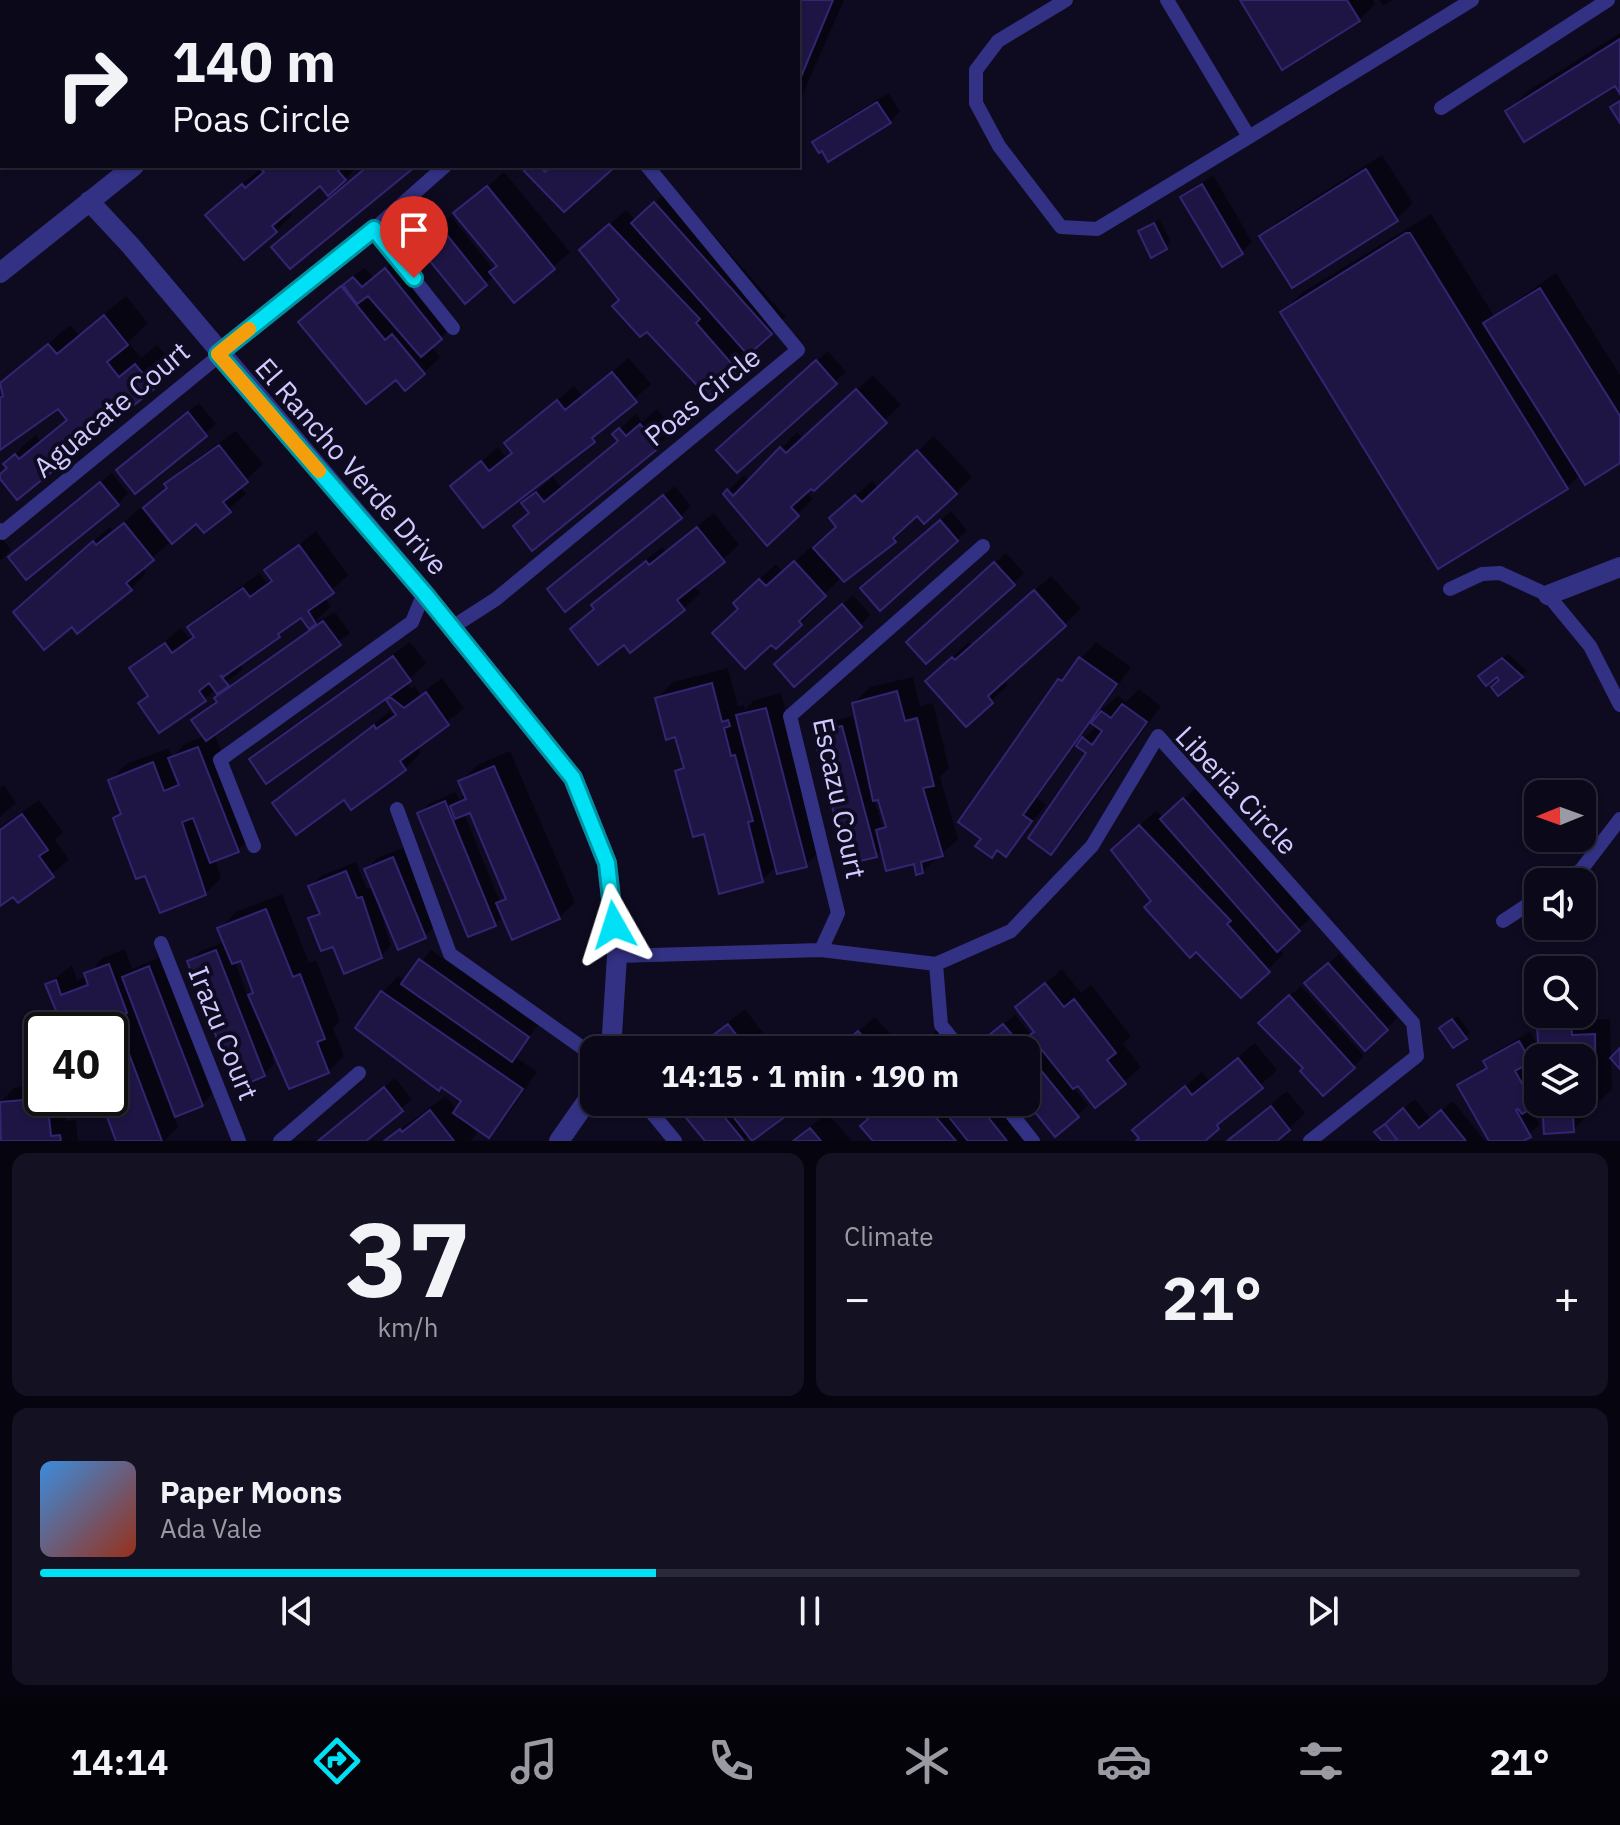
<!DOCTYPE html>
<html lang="en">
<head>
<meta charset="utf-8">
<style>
	body { margin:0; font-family:"IBM Plex Sans",sans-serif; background:#131122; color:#f1f3f6; height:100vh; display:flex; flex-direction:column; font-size:30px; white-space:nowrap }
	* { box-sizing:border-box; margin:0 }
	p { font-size:26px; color:#999aa2 }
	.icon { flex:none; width:44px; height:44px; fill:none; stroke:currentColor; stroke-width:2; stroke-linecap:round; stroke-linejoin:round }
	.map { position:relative; height:1141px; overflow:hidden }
	.sheet { display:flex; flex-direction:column; gap:12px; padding:12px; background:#06040e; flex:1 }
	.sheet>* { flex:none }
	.guide { position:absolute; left:0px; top:0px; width:800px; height:168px; box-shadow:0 2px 6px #0004,0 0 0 2px #2a2938; background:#0a0819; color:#f1f3f6; overflow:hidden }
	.needle { width:52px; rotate:269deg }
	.controls { position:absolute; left:1524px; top:780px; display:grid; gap:16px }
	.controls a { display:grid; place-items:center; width:72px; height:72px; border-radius:16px; background:#0a0819; box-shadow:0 2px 6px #0004,0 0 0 2px #2a2938; font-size:40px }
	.speed { position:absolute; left:24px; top:1012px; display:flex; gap:16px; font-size:40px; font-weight:700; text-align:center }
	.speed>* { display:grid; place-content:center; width:104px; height:104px; border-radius:50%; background:#0a0819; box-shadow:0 2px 6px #0004,0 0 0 2px #2a2938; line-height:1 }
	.speed .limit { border:4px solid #111; border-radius:12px; background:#fff; color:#111 }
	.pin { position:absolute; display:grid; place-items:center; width:68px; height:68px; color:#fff; margin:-82px -34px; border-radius:50% 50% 50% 0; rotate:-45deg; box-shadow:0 0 8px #0007 }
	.pin .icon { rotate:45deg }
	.me { position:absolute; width:88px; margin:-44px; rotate:354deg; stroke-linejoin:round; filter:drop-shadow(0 0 6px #0008) }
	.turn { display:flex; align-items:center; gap:28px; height:168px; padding:0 40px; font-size:36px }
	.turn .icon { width:104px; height:104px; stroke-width:2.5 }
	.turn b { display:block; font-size:56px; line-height:68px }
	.big { font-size:60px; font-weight:700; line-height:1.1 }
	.sheet .card { flex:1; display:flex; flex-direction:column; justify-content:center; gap:12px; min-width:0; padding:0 28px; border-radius:16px; background:#131122 }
	.sheet .dial { align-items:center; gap:0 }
	.dial b { font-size:104px; line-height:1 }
	.song { display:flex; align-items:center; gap:24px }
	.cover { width:96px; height:96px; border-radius:12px; background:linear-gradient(135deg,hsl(210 70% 55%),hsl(10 70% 35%)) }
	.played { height:8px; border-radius:4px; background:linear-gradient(90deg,#00e1f5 40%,#2a2938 40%) }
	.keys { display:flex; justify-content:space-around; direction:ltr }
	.heat { display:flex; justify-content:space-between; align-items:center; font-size:44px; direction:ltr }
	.sheet .tiles { flex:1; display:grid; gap:12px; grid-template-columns:1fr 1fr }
	.card:last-child { grid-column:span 2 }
	.trip { position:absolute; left:580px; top:1036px; width:460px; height:80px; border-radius:16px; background:#0a0819; box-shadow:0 2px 6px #0004,0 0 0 2px #2a2938; font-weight:700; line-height:80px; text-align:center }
	.tabs { display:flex; height:128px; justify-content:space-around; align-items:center; background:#04030a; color:#999aa2 }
	.tabs .icon { width:56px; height:56px }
	.tabs .selected { color:#00e1f5 }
	.tabs b { font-size:36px; color:#f1f3f6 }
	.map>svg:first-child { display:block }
</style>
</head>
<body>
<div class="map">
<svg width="1620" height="1141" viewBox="0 0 1620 1141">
	<rect width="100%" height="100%" fill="#0e0b21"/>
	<path fill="#0007" fill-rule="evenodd" d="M0,0H60L2,2L0,156Z
		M463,0H540L461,2Z
		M621,0H647L648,2H619Z
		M744,0H844L798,105V2Z
		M1242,0H1373L1375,4L1359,20L1283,68Z
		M1380,0H1393L1383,6Z
		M1620,33V90L1615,83L1508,111L1528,91Z
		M888,93L900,111L890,122L815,142L825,132Z
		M1382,155L1413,203L1397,219L1292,285L1262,236L1278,221Z
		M271,166H358L345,179L320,183L288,210L292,215L276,231L244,257L224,199L259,170L262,174Z
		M532,166H613L564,210Z
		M504,172L570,252L515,300L495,275L465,301L429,234L451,216L494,270L499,265L456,214Z
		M1213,175L1252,242L1242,252L1183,197Z
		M671,187L786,317L750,351L752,353L736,369L621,300L598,235L626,210L636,220Z
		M1431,214L1494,316L1556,273L1620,375V461L1580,474L1567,488L1282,312L1303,292Z
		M1159,219L1171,242L1152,255L1140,231Z
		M397,259L451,328L431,346L440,357L424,373L397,377L300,322L358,272L365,268L374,278Z
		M126,296L148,323L128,342L141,358L157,345L174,366L153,386L9,467L6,464L26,443L36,435L40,440L68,418L59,406L0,447V397L4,394L0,385L70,325L79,335Z
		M828,351L846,372L737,471L729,440Z
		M629,358L651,384L608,423L593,440L453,486L498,447L505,456L513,451L506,443L574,386L582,395Z
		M873,375L901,405L814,488L811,486L806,491L813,499L767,543L725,494L744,475L750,481L797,432L803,439Z
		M199,403L216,424L136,491L119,470Z
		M657,409L674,430L658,445L515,526L530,511L524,504L540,488L553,477L561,487L620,440L615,434L636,414L642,422Z
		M236,431L263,464L239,486L246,494L204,530L197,521L150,520L169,543L142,567L146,573L131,589L41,586L110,527L112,531L141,508L143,511L182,469Z
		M934,436L972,477L956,493L917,514L895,540L844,579L842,577L814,604L816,608L801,623L741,608L751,587L776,564L783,572L811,547L814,550L838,526L847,503L872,481L879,488Z
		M112,473L128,493L118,504L21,547Z
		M675,486L691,506L681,516L549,589Z
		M951,511L967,530L957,540L873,578Z
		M714,513L739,545L693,585L700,593L684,608L631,651L624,642L573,629L610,590L662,547L666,551Z
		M316,531L348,575L324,597L331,606L312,625L335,612L350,633L214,732L253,835L238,850L215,859L221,878L205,894L146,873L115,818L122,811L110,780L126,764L169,748L172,757L186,743L205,736L194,721L227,688L311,628L302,615L239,664L243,669L204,699L150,694L132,668L181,628L189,638L194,634L190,627L205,612L260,573L266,582L273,578L267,570Z
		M0,536L11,550L0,561Z
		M1006,553L1024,573L1013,583L919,631Z
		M1051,576L1081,609L1003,680L1008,685L966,724L943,665L969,642L972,646Z
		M853,595L871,615L794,684L788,654Z
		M410,642L426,663L406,682L411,689L415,686L420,694L442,678L464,708L416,747L421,753L405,769L344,797L275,803L390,711L393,714L397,712L386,696L251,760L267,744Z
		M1096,642L1131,667L1099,712L1118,696L1126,702L1139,689L1161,706L1067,837L1051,853L1088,752L1076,744L1037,798L1046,805L1006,854L1060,681ZM1092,721L1097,725L1081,742L1079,740Z
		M1508,654L1527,671L1499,694L1501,680L1497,674L1485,672Z
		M728,668L738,707L744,705L745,709L754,700L781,693L822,849L806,865L777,866L762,880L705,832L678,771L685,764L677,735L657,698L673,682Z
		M913,677L920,706L933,703L949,768L940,777L958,839L922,872L915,862L882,848L876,855L815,734L826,723L852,716L858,737L861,736L854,703L870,687ZM880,798L886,822L882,826L874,799Z
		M510,751L575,902L559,918L504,916L495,924L419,813L430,803L456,792L459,800L466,793L461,781L477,765ZM471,810L507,895L500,902L464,813Z
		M1200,784L1315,914L1278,948L1284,954L1241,995L1153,901L1129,835L1156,811L1164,818Z
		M4,785L16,803L0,817V788Z
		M39,800L63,832L55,840L69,860L18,901L14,894L0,904V827Z
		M403,848L435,926L424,937L381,903L378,904L391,946L380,957L334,944L310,919L320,909L310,886L321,876L356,862L367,889L374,887L367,869L377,858Z
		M282,894L309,963L316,960L340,1021L333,1028L344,1056L328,1072L278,1054L272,1057L274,1064L264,1075L190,962L200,951L225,942L220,928L236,912ZM242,959L255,991L248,997L235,961Z
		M125,949L132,969L160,957L212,1094L202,1105L174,1115L178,1127L164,1141H118L102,1098H110V1030H66L47,985L72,965L77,980L87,977L102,958Z
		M431,950L538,1025L514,1056L537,1072L505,1119L489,1135L465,1120L477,1134L470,1141H384L446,1096L457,1110L464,1101L358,1027L383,992L398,976L406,981Z
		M1339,954L1397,1018L1386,1029L1317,973Z
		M1583,966L1593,978L1582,989V970H1579Z
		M1062,969L1081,993L1091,985L1131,1036L1123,1044L1141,1067L1096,1106L1078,1083L1073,1087L1088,1105L1077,1116L1026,1098V1050H987L992,1033L1015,1015L1032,1036L1036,1032L1017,1008Z
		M1301,986L1364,1056L1354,1067L1305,1068L1271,1012Z
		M1586,1008L1587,1020L1610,1019L1612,1089L1596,1105H1589V1114L1573,1130L1544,1102H1582V1058H1541L1539,1027L1551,1014H1582V1009Z
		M745,1009L776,1050H696L710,1036Z
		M1458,1016L1470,1033L1465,1037L1446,1024Z
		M875,1017L904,1050H837Z
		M943,1026L962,1050H915L921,1044Z
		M1530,1032L1540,1050L1526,1062L1538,1083V1099L1530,1107L1540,1125L1519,1141H1491L1459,1086L1488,1065L1486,1061L1496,1051Z
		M1255,1043L1277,1070L1199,1141H1135L1140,1137L1135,1130L1202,1072L1209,1081Z
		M395,1078L412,1099L363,1141H318Z
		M42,1084V1098H64L66,1121L76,1120L78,1141H0V1102L14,1088Z
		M1287,1091L1305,1113L1289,1129L1274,1141H1227Z
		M1415,1099L1431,1119L1453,1101L1485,1141H1384L1387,1122Z
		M676,1102H799L743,1141H707Z
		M856,1102H1004L1036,1141H875L870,1119Z
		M827,1113L852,1141H793L794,1140Z"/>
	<path fill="#1e1544" stroke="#332572" stroke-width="2" d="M0,0L48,2H2L0,159Z
		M463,0H514L515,2H461Z
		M742,0H833L798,84V2Z
		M1240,0H1347L1360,21L1282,70Z
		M1620,39V94L1615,86L1524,142L1505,111Z
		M1620,101V123L1610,107Z
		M877,102L891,123L828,162L822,151L819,153L812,142Z
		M266,166H344L338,171L346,180L328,196L320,186L272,226L277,232L244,260L205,215L242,184L245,188L264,172L262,170Z
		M368,166H416L290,269L271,247Z
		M529,166H539L545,172L552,166H616L564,212L524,171Z
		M1366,169L1398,221L1292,288L1259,236Z
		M1202,184L1243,254L1222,267L1180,197Z
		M487,186L555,269L514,303L489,272L497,266L453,213Z
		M654,202L772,334L748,355L631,223Z
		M1154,223L1167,249L1151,258L1138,231Z
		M609,224L700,319L696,323L738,371L708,397L647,332L640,337L612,306L619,300L579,250Z
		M439,225L487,285L465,304L416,244Z
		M1406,233H1410L1568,489L1438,569L1280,312Z
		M385,268L442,339L421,357L368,296L357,304L343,285L353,277L362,287Z
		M341,286L385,340L392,334L425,374L405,391L396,380L366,404L298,322Z
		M1540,288L1620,416V463L1585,485L1483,323Z
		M104,315L128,345L107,362L119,377L135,364L155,388L17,500L0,479V474L7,468L3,464L15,454L19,459L67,420L58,409L0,450V398L3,396L0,383L48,344L57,354Z
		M816,360L837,384L737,473L716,450Z
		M612,372L637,402L592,438L595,442L483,528L450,486L481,461L489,471L512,453L504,443L557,400L565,410Z
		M856,389L887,423L814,491L811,489L791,507L799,516L767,546L723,494L727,489L733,496L780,447L786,453Z
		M188,412L207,436L135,494L116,470Z
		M640,424L660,447L532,551L513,526L529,513L521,503L536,492L544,502L618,441L612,434L619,428L626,436Z
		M219,445L248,482L223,502L231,512L204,533L196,524L172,544L143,508L167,488L164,484Z
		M917,450L957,494L924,524L917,516L893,538L896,542L844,582L813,548L836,527L829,518L855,495L862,502Z
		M100,482L119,505L26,580L8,557Z
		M663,495L682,518L565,612L547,589Z
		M940,520L958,541L880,611L860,588Z
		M124,523L154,560L126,583L132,590L77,634L72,627L44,650L13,612L93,541L96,545Z
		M697,527L725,562L677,600L685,610L630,653L624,645L598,665L570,629L594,609L591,605L646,561L649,565Z
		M299,545L334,593L308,611L316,624L309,629L301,618L278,634L280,637L223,677L220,675L229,686L217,694L209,683L199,691L206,701L159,733L138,703L148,696L129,668L165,643L172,653L194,637L187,627L243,588L250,597L272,581L264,570Z
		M794,561L826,596L799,621L802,625L776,649L771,645L745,669L712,633L738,609L733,603L759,579L766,586Z
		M994,562L1015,585L926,664L906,642Z
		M1034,590L1066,626L988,696L993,703L966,727L925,681L952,657L955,660Z
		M842,604L862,627L794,687L774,664Z
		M323,621L341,645L206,741L191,720L217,702L214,698Z
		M393,656L411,681L266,784L249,759Z
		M1079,657L1117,684L1023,815L1032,821L1006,857L997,850L992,858L975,846L981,839L958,822L1058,679L1062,681Z
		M1502,658L1523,677L1498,696L1491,687L1499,680L1497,677L1486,686L1478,676Z
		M712,683L722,722L728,720L730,726L724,728L731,756L735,755L753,821L748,822L763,882L719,894L704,834L693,837L675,771L684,768L675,737L666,740L655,698Z
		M897,691L905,721L917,718L934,786L923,788L943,856L921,862L923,873L916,875L914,864L886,871L876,830L886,827L878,800L873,801L852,703Z
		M426,692L449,725L400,761L406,770L351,810L344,800L296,835L272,803L374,725L376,729L396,715L386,700L390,697L404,708Z
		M1122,704L1147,722L1051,855L1028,838L1086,753L1076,746L1082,737L1092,745L1102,731L1091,723L1101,711L1111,718Z
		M766,708L807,867L777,874L736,715Z
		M842,726L877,857L847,864L813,733Z
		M198,747L239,852L210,863L193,818L182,822L206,895L160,913L145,876L136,879L113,818L121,814L108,780L153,762L164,791L179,785L168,758Z
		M494,766L560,919L512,940L496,903L506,899L470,813L455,819L450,806L466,799L458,781Z
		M1183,798L1300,931L1277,952L1160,819Z
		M445,801L496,926L468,937L417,813Z
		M22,814L48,850L39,856L54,877L18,903L13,897L0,906V830Z
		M1139,825L1231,921L1227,924L1270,972L1241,998L1196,952L1190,958L1144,907L1151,901L1111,850Z
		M393,857L426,938L398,950L364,869Z
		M346,871L357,898L362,897L382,958L344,974L333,947L321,951L308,918L320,914L308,886Z
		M266,909L293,977L300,974L325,1039L317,1042L329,1073L289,1089L248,995L253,993L241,961L232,964L217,928Z
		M216,950L265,1076L236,1088L187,961Z
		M419,959L529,1037L512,1062L401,984Z
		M1328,963L1388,1030L1365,1051L1304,983Z
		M109,964L127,1013L115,1017L162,1141H116L100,1098H110V1030H64L45,984L56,980L61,995L88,985L84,973Z
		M149,966L203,1106L175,1117L122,977Z
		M1045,983L1064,1007L1074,999L1116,1053L1107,1060L1126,1084L1095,1108L1078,1086L1073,1089L1030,1035L1034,1032L1015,1007Z
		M381,991L523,1089L489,1138L453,1113L461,1101L441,1087L439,1091L355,1028Z
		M1289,995L1355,1068L1323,1096L1300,1071L1303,1068L1258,1023Z
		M1452,1019L1467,1039L1453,1048L1439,1028Z
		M1571,1023L1572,1035L1595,1034L1596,1107H1581L1582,1115L1573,1116L1574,1132L1544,1134L1542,1102H1582V1058H1539L1537,1026Z
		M728,1024L748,1050H693Z
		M1003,1024L1025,1050H985L979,1043Z
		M858,1031L874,1050H837Z
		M1519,1041L1531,1062L1515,1071L1532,1101L1529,1103L1532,1108L1522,1114L1518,1109L1516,1110L1531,1137L1523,1141H1489L1457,1085L1487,1068L1483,1061Z
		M1620,1048V1069L1610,1058Z
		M1026,1052L1079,1117L1055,1137L1026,1101Z
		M1238,1058L1263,1088L1217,1125L1219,1129L1205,1141H1136L1139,1138L1132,1130L1185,1086L1192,1095Z
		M384,1087L403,1111L366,1141H318Z
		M47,1098L51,1136L60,1135L61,1141H1L0,1102Z
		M673,1102H712L744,1141H705Z
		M730,1102H788L794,1110L752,1141L728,1110L733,1106Z
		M853,1102H923L956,1141H873L860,1126L868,1119Z
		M937,1102H976L1007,1141H968Z
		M1271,1106L1290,1130L1277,1141H1227Z
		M1403,1108L1419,1128L1441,1110L1466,1141H1398L1385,1124Z
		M430,1110L454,1141H384L400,1129L402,1132Z
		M1385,1124L1398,1141H1382L1374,1132Z
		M810,1128L821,1141H793Z"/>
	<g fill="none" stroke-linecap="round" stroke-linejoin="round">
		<path stroke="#333184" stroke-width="14" d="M63,0L65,2
			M1066,0L998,41L976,70V103L999,146L1061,227L1097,229L1249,137
			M1167,0L1249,137L1472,0
			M124,2L127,0
			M1441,108L1608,0
			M374,229L453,328
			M0,530L2,533L374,229L445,166
			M1450,589L1482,574L1500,573L1548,595L1590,646L1620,705
			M451,628L496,599L798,350L647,166
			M397,809L450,954L594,1056
			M254,846L220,760L412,622L424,593
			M1562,882L1581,870L1620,819
			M1503,921L1538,898
			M161,943L239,1141
			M821,950L838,913L790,716L983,546
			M617,956L821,950L936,964
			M961,1050L941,1025L936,964L1011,931L1092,846L1158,736L1413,1023L1417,1056L1310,1141
			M643,1102L675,1141
			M1002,1102L1033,1141
			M280,1141L359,1073"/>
		<path stroke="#333184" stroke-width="20" d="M1548,595L1620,567"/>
		<path stroke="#333184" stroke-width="20" d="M332,2L335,0
			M89,201L130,245L424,593L573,778L607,863L617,956L611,1050
			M0,273L134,166
			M559,1141L594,1091"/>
	</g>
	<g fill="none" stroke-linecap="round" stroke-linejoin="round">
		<g stroke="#00929f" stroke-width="20">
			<path id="route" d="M414,278L374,229L218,354L424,593L573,778L607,863L614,925"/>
		</g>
		<use href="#route" stroke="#00e1f5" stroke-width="14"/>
		<path stroke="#f59e0b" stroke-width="14" d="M249,329L218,354L319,471"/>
	</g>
	<g text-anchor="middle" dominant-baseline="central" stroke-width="8" stroke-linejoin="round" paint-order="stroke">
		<g font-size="28" fill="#d0caff" stroke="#0e0b21">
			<text transform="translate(702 396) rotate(-39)">Poas Circle</text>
			<text transform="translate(111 409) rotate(-40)">Aguacate Court</text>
			<text transform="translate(352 466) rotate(49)">El Rancho Verde Drive</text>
			<text transform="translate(1237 790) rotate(47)">Liberia Circle</text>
			<text transform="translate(840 798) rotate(78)">Escazu Court</text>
			<text transform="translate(224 1033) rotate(68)">Irazu Court</text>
		</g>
	</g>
</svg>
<div class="controls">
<a><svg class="needle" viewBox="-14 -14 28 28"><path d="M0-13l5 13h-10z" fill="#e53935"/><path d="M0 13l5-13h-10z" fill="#999aa2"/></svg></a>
<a><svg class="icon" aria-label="sound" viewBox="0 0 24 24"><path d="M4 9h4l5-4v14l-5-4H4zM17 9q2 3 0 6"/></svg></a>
<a><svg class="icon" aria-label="search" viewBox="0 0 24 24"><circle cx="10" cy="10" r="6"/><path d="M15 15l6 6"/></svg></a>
<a><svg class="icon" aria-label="layers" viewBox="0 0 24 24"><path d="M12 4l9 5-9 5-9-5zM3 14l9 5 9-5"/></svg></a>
</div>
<div class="speed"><div class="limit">40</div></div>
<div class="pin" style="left:414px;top:278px;background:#d93025"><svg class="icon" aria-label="arrive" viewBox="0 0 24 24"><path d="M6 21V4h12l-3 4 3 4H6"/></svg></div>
<svg class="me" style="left:614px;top:925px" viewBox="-20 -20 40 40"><path d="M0-17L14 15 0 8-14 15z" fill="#00e1f5" stroke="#fff" stroke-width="4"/></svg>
<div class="trip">14:15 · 1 min · 190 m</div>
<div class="guide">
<div class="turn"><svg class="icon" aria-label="right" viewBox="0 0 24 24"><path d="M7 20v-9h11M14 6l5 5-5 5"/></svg><div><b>140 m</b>Poas Circle</div></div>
</div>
</div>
<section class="sheet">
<div class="tiles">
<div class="card dial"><b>37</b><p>km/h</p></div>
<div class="card"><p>Climate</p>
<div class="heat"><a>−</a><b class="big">21°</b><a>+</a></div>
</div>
<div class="card">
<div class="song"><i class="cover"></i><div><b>Paper Moons</b><p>Ada Vale</p></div></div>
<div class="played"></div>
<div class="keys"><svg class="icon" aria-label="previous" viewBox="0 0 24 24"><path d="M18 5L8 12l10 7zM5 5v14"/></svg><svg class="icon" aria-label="pause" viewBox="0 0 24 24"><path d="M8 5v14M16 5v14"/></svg><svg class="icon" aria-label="next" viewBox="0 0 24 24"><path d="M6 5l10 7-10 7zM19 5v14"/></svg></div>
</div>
</div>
</section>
<nav class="tabs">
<b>14:14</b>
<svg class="icon selected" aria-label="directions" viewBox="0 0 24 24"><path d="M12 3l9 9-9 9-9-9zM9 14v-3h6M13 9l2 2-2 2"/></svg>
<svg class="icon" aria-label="music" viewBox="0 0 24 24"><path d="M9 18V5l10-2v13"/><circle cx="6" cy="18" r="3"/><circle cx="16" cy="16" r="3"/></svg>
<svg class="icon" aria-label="phone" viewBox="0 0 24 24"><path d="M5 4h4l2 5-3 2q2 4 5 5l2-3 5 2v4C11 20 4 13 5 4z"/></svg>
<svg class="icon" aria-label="climate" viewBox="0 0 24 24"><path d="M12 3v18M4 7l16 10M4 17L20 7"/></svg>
<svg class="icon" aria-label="car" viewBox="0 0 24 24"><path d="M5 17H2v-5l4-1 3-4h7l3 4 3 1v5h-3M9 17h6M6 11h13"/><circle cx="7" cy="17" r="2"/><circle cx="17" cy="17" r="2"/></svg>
<svg class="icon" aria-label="filters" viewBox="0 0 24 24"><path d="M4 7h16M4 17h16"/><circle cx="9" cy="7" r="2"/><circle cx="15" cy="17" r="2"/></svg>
<b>21°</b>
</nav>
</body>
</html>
